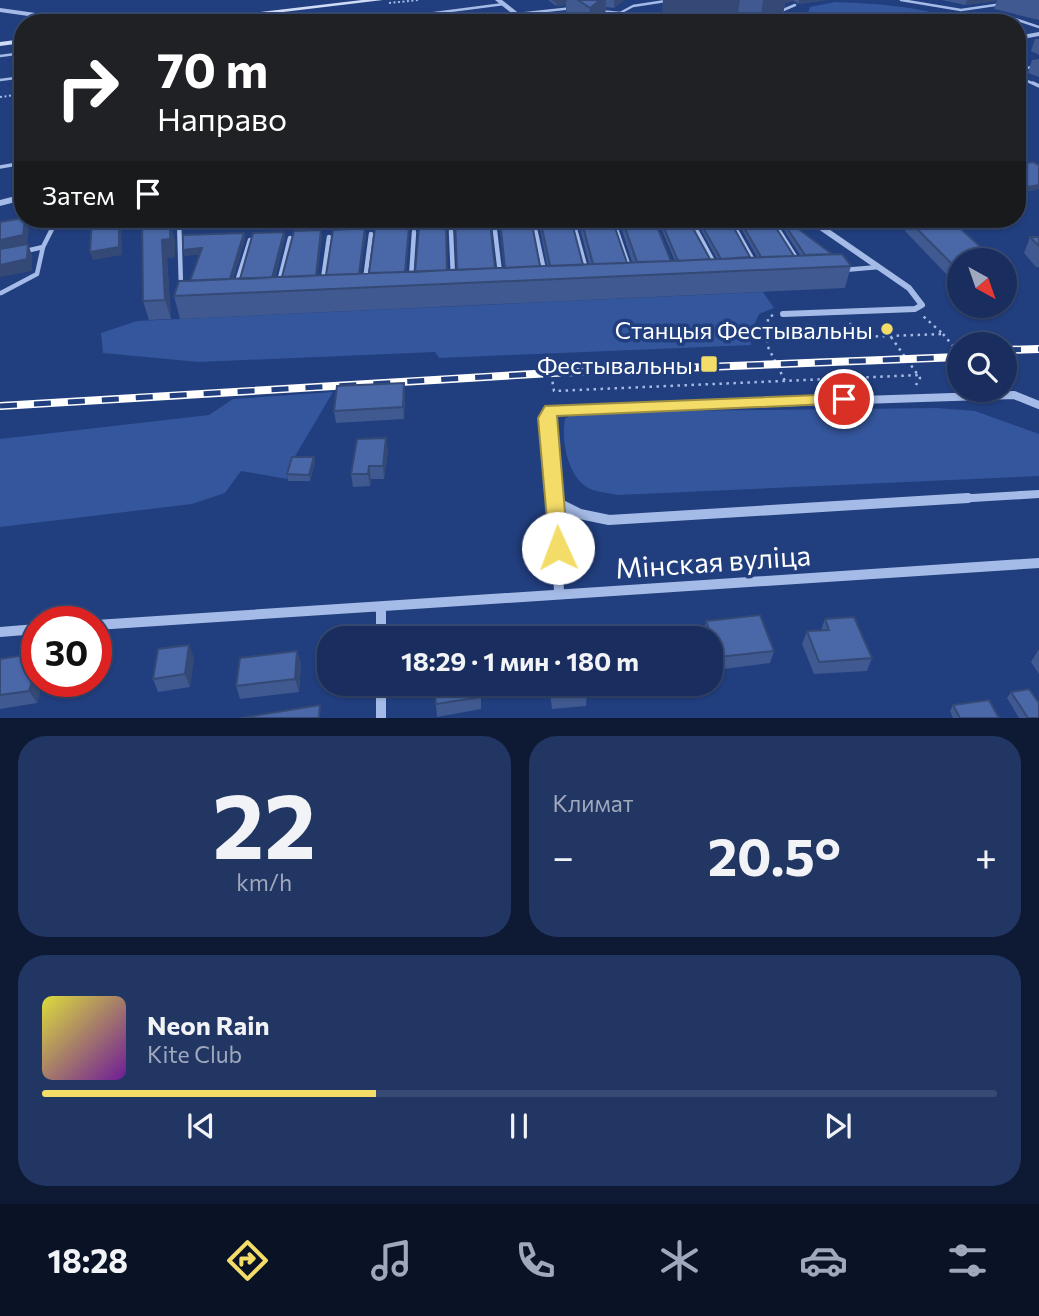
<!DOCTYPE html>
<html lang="ru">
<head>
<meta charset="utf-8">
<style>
	body { margin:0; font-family:Commissioner,sans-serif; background:#223664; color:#f1f3f6; height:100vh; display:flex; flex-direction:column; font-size:26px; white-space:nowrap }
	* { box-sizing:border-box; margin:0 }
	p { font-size:23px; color:#9fa8bc }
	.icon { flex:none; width:38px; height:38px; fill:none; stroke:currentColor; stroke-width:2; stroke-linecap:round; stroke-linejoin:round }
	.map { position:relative; height:718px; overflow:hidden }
	.panel { display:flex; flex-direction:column; gap:18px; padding:18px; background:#0e1934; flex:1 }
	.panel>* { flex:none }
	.guide { position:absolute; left:14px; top:14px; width:1012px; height:214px; border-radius:28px; box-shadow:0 2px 5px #0004,0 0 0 2px #374a73; background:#202124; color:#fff; overflow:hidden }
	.needle { width:46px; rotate:140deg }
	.fabs { position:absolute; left:947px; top:248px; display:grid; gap:14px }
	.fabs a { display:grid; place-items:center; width:70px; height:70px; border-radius:50%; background:#192e5e; box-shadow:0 2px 5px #0004,0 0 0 2px #374a73; font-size:35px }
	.speed { position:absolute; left:21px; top:606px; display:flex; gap:14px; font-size:35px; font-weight:700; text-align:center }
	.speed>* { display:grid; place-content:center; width:91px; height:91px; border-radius:50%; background:#192e5e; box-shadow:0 2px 5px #0004,0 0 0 2px #374a73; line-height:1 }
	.speed .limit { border:10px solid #d22; background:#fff; color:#111 }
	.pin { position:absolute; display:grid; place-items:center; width:60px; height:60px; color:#fff; margin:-30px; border:4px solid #fff; border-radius:50%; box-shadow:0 2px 7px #0007 }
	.me { position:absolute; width:77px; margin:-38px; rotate:358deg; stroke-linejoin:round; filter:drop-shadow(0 0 5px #0008) }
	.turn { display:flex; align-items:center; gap:24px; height:147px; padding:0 28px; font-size:32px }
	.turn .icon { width:91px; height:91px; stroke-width:2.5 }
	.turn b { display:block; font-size:49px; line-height:60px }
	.then { display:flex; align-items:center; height:66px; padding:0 28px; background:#0003; gap:14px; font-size:26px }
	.big { font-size:52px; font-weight:700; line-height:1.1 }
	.panel .widget { flex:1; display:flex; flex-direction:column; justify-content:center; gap:10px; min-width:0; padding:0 24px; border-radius:28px; background:#223664 }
	.panel .dial { align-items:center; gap:0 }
	.dial b { font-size:91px; line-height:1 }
	.song { display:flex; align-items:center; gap:21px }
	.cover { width:84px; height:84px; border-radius:10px; background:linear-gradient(135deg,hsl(60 70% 55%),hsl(280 70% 35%)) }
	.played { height:7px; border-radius:4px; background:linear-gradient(90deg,#f3dc67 35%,#374a73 35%) }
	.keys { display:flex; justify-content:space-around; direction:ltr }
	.heat { display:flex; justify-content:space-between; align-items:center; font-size:38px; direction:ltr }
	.panel .tiles { flex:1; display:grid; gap:18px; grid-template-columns:1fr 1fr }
	.widget:last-child { grid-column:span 2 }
	.trip { position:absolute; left:317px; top:626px; width:406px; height:70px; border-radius:28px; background:#192e5e; box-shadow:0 2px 5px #0004,0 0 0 2px #374a73; font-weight:700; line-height:70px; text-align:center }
	.dock { display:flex; height:112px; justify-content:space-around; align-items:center; background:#0a1226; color:#9fa8bc }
	.dock .icon { width:49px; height:49px }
	.dock .selected { color:#f3dc67 }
	.dock b { font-size:32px; color:#f1f3f6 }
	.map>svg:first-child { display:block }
</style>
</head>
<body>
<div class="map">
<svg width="1039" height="718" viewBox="0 0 1039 718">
	<rect width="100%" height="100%" fill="#213e7e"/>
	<path fill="#34569c" d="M835,2C881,4 923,6 966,23L805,21L810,7Z
		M763,292L774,308L759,314L750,334L751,345L439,358L435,352L199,362L103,353L101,333L137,321Z
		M333,392L288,468L287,479L241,471L225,493L192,504L0,527V439L209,415L233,399Z
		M937,408L975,411L1039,434V476L618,495C608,493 593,492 585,486C567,473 561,439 565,419L575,412Z"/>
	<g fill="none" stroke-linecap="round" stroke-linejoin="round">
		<path stroke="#a5bbe7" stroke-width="2" stroke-dasharray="2 2.5" stroke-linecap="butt" d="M389,3L419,0
			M110,23L161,17
			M20,86L23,99
			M0,97L23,94"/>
		<path stroke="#a5bbe7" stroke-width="2.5" stroke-dasharray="2.5 4.5" stroke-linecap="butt" d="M773,315L768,318L767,345L785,381
			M850,323L857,336
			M807,325L858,337L943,334L923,316
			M943,334L953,346
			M891,337L920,378L916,385
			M549,361L554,391L919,375"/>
		<path stroke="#a5bbe7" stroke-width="2.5" d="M901,0L961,10L1002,4
			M795,5L781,11L795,23
			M600,11L620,13
			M517,14L573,8
			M422,15L432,23
			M1006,16L1039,27
			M373,21L504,4
			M462,23L461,20L514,13
			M617,23L620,13L633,6L672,0
			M701,23L721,20L737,23
			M0,56L23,53
			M1017,69L1034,67
			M1017,77L1037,85
			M0,80L23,77"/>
		<path stroke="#a5bbe7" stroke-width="3.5" d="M1033,83L1039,86
			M0,167L23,163"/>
		<path stroke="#a5bbe7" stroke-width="4.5" d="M179,219L181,287
			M731,221L754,262
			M774,223L798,261
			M693,224L714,263
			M615,226L629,267
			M535,229L544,270
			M575,229L586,269
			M451,231L453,277
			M495,231L500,273
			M26,251L43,247L57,219
			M844,270L879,267
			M411,278L414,232
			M323,279L329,237
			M365,280L371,234
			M279,282L290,238
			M236,285L250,240
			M1,293L37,274L43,247"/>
		<path stroke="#a5bbe7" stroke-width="6" d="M783,314L915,309L922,305L909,288L809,219"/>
		<path stroke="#a5bbe7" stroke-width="8" d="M556,500L546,418L551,410L1014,395L1039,405
			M939,500L1039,494"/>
		<path stroke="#a5bbe7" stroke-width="10" d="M556,498V502L580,514L609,520L968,498
			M556,502L559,594
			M381,607V639
			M96,625L1039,563
			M0,632L37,629
			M381,684V718"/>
		<path fill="#a5bbe7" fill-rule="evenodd" d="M495,0H502L531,23H524Z
			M0,8L93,21L96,23H78L0,12Z
			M1039,32V36L1017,40V36Z
			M23,194V200L0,206V200Z"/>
		<path fill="#d0dbf6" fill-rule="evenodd" d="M362,0H383L191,23H167Z
			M23,39V43L0,46V42Z"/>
		<g stroke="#fff" stroke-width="8">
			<path id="rail" d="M1004,350L1039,349
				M0,406L551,373L959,357"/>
		</g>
		<use href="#rail" stroke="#213e7e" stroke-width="5" stroke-dasharray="17" stroke-linecap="butt"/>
	</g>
	<path fill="#405990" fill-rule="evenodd" d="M548,0H624L614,8L606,7L605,15L596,23H580L566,13V5L556,6Z
		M663,0H827L799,4L794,1L785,3L782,21L764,23H759L738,12L662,20Z
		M942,0H1039V20L994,9L997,1L965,5Z
		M1035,39H1039V55L1031,51Z
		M1039,59V77L1028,73L1032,60Z
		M1017,165H1039V189L1019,193L1017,192Z
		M455,219H654L671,261H675L658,221V219H691L690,222L710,259H717L695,219H729L750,257H757L737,221V219H771V220L794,256L800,255L777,219H785L832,254L851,266L845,288L180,319L174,296L190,281L199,254L185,256L183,250L244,233L245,239L233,279H240L284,232L285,238L275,277H282L321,230L322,236L317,276L326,275L366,234L360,274H369L409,233L406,272L457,270ZM615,221L620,224L632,262L627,263L614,224ZM535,224L540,228L547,266H540L532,228ZM574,224L580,228L589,264L583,265L573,227ZM495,226L500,230L504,268H495L491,231Z
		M908,220L959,261V279L954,274L947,275L905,231Z
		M165,224L175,241V257L167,258L171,319L149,320L143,301Z
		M1030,237H1039V267H1036L1024,253Z
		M1004,268L1011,275L1007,286H1004Z
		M404,383L405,395L404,419L336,423L334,411Z
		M388,450L384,479H371L370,486L353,487L351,474Z
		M314,457L315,463L310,481H288L287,474Z
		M825,619L872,658L867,671L814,674L802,644L807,631L821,630Z
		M706,621L774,651L770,663L716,670L710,655V639H705L703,633Z
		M1039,649V674L1031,662Z
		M297,651L301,664L299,692L240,699L236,686Z
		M194,657L190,687L158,692L153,679Z
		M0,659L37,681H43L37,703L0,709Z
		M434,684L481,697V709L437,717Z
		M549,684H585L587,693L586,706L552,709Z
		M613,684H655L615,692Z
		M1011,692L1039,718H1019L1007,698Z
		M953,705L999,718H953L950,711Z"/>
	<path fill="#344975" d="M600,0H606L605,15L596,23H589L590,8Z
		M614,0H624L614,8Z
		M663,0H740L738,12L662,20Z
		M763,0H794V1L785,3L782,21L760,23Z
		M799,0H827L799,4Z
		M967,0H997V1L965,5Z
		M566,1V5L556,6V2Z
		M1039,185V189L1019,193L1021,188Z
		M25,219L29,229L27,246L0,252V240Z
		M119,219H121L122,255L93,260L90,252Z
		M161,219H165L166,239L170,224L175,241V257L167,258L171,319L165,300Z
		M492,219H495V226L490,232V221Z
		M531,219H535V224L530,230Z
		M571,219H575L574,224L570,230Z
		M365,228L366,234L359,287L358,281Z
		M321,230L322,236L316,289L315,283Z
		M284,232L285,238L271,290L270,285Z
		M244,233L245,239L229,292L227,286Z
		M28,244L32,255V271L0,277V265Z
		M202,248L203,254L185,256L183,250Z
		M404,383L405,395L404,419L403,407Z
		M386,438L388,450L384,479L383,466Z
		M314,457L315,463L310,481L309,475Z
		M369,466L371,479L370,486L368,474Z
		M189,645L194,657L190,687L185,674Z
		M297,651L301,664L299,692L295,679Z
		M37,663V681H43L37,703L29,691Z"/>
	<path fill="#4a68a7" stroke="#344975" stroke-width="2" d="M553,0H566V1L556,2Z
		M578,0H600L590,8Z
		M373,13L383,23H330L326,18Z
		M1033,162L1039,165V185L1021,188L1017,186V165Z
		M23,218L25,219L23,235L0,240V222Z
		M92,219H119V247L90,252Z
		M142,219H161V225L170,224V239L162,240L165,300L143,301Z
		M455,219H492L490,221L495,268L457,270Z
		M499,219H531L540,266L505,268L500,220Z
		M540,219H571L583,265L550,266Z
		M581,219H612L627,263L593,264Z
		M622,219H654L671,261L637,262Z
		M660,219H690L689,221L710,259L678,261Z
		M698,219H729L750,257L721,259Z
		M739,219H771V220L794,256L761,257Z
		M781,219H785L832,254L805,255Z
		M932,219H950L996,261H959V263H951L908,220Z
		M419,226H446L447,270L415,272Z
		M409,227L405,272L369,273L375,228Z
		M365,228L359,274L326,275L333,230Z
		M321,230L316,276L282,277L294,231Z
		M284,232L272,278L240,279L253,233Z
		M244,233L230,279L190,281L202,248L183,250V235Z
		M1030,237H1039V246Z
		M28,244L27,259L0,265V249Z
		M842,254L851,266L174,296L179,281Z
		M1004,268L1011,275H1004Z
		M404,383L403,407L334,411L337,386Z
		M386,438L383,466H369L368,474H351L357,439Z
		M292,457H314L309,475L287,474Z
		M760,615L774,651L719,657L706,621Z
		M854,617L872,658L819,662L807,631L829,630L825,619Z
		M648,633L650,639H615Z
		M189,645L185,674L153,679L158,649Z
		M297,651L295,679L236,686L240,658Z
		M37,653V663L29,691L0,695V659Z
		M434,684H479L481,697L436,704Z
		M551,684H585L587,693L553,697Z
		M1029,689L1039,703V718H1028L1011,692Z
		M989,700L999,718H960L953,705Z
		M320,705L319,718H240Z"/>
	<path fill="#f3dc67" stroke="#9e8f43" stroke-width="2" d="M844,394L852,399L850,403L557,416L568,548L565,554H550L538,418L545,406Z"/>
	<g fill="#f3dc67" stroke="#213e7e" stroke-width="2.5">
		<circle cx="887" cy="329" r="7"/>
		<rect x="700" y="355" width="18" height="18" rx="3.5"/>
	</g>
	<g text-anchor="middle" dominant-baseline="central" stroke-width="7" stroke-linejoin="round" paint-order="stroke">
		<g font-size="24" fill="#fff" stroke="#213e7e" text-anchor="end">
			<text x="873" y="329">Станцыя Фестывальны</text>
			<text x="693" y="364">Фестывальны</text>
		</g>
		<g font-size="28" fill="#fff" stroke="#213e7e">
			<text transform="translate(713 561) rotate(-4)">Мінская вуліца</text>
		</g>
	</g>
</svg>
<div class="fabs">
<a><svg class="needle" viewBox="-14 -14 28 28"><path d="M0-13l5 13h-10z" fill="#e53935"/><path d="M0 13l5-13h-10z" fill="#9fa8bc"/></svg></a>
<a><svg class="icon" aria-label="search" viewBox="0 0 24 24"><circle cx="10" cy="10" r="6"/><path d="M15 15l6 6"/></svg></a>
</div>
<div class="speed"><div class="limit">30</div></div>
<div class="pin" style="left:844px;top:399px;background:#d93025"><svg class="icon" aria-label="arrive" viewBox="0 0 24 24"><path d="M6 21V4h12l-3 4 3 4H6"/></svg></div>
<svg class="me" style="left:558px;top:548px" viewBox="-20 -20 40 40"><circle r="19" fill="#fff"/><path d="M0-13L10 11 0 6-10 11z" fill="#f3dc67"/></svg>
<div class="trip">18:29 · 1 мин · 180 m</div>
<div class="guide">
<div class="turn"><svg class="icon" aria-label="right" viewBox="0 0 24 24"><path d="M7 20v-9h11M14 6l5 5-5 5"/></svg><div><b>70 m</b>Направо</div></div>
<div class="then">Затем<svg class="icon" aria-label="arrive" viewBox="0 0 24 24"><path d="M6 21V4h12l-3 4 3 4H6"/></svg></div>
</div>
</div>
<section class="panel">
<div class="tiles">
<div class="widget dial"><b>22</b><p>km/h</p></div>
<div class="widget"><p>Климат</p>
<div class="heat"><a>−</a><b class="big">20.5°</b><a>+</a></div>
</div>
<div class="widget">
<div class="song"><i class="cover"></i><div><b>Neon Rain</b><p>Kite Club</p></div></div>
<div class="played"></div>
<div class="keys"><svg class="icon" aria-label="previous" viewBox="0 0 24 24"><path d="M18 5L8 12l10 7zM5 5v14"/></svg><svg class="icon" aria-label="pause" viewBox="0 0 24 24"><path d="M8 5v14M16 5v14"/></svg><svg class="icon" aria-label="next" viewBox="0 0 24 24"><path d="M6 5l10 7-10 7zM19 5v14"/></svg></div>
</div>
</div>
</section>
<nav class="dock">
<b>18:28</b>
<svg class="icon selected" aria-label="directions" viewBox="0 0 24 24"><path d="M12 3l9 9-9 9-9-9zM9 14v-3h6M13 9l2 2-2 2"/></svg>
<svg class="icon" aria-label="music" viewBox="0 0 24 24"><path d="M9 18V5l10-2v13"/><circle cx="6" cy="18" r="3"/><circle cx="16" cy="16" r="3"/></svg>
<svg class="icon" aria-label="phone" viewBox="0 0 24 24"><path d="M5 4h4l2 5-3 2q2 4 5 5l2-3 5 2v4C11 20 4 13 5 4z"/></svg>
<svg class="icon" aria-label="climate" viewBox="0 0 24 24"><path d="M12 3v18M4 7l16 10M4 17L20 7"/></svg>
<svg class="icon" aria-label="car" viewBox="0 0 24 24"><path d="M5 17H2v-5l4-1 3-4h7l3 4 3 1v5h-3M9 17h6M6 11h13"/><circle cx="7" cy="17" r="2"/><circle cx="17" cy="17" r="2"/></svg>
<svg class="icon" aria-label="filters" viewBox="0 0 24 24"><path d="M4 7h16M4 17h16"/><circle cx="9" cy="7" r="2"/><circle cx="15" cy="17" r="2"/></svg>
</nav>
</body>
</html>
